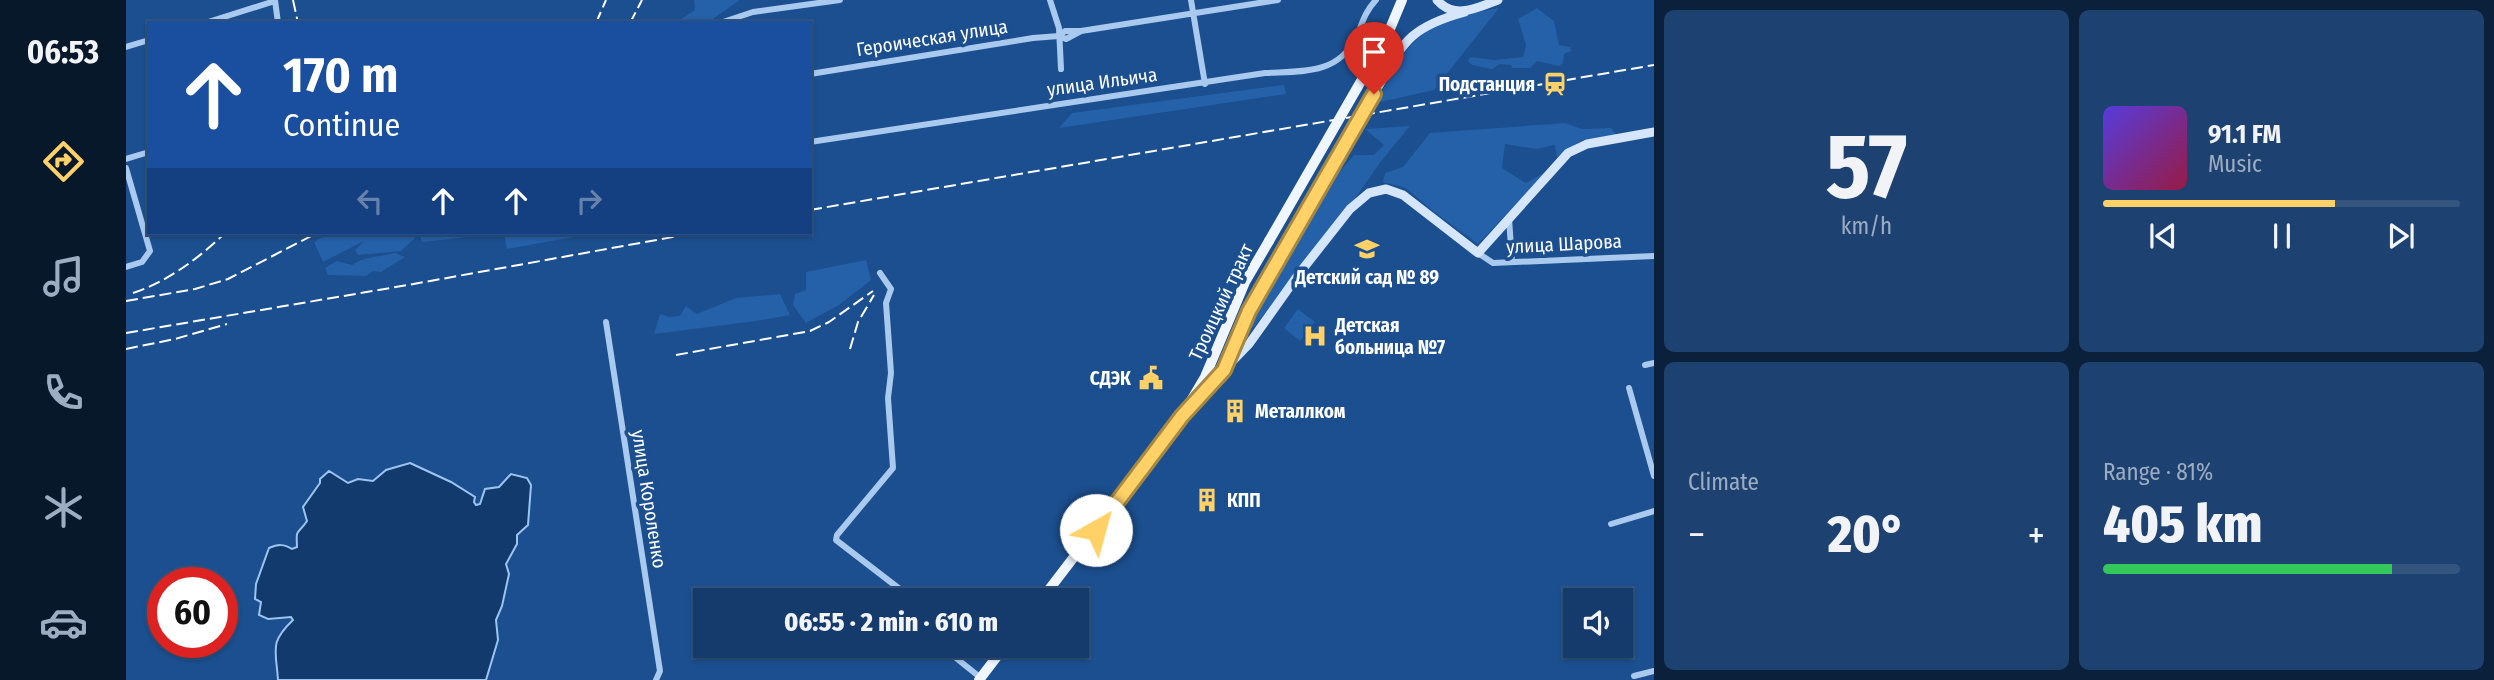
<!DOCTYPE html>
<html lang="en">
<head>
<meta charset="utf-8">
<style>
	body { margin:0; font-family:"Fira Sans Condensed",sans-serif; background:#1d4271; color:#f1f3f6; height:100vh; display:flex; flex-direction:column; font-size:26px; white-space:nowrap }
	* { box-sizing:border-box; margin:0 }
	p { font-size:23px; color:#9dadc1 }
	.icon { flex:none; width:38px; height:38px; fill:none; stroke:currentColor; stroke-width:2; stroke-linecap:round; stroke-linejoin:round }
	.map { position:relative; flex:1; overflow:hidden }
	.drawer { display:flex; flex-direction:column; gap:10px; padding:10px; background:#0b203b; width:840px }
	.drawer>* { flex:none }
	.top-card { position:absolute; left:21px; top:21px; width:665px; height:214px; border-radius:0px; box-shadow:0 2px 5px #0004,0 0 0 2px #33557e; background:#1a4fa0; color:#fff; overflow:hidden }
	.tools { position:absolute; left:1437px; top:588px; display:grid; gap:14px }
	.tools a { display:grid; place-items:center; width:70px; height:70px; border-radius:0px; background:#143b6b; box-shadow:0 2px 5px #0004,0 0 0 2px #33557e; font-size:35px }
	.speed { position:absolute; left:21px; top:567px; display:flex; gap:14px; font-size:35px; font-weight:700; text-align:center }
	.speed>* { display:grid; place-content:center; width:91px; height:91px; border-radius:50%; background:#143b6b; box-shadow:0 2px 5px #0004,0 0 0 2px #33557e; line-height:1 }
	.speed .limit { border:10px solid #d22; background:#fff; color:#111 }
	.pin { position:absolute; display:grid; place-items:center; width:60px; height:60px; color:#fff; margin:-72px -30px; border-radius:50% 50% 50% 0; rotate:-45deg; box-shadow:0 0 7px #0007 }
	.pin .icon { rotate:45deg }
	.me { position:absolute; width:77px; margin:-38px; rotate:38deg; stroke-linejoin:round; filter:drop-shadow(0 0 5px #0008) }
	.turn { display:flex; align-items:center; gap:24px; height:147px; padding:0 21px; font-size:32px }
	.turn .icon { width:91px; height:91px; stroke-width:2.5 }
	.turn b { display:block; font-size:49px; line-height:60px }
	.lanes { display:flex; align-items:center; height:66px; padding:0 21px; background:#0003; justify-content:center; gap:35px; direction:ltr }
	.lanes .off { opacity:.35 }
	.big { font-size:52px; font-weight:800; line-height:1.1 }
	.drawer .tile { flex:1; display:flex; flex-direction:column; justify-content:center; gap:10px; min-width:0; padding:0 24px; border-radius:10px; background:#1d4271 }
	.drawer .dial { align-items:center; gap:0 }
	.dial b { font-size:91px; line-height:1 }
	.song { display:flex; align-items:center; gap:21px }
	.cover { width:84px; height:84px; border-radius:10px; background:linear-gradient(135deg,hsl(250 70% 55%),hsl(340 70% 35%)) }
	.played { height:7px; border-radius:4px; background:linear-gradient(90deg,#ffd166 65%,#33557e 65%) }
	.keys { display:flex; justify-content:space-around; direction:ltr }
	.heat { display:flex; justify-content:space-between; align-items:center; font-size:38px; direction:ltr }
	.charge { height:10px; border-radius:5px; background:linear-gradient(90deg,#34c759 81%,#33557e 0) }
	.drawer .tiles { flex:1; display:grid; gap:10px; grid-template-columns:repeat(2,1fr) }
	.trip { position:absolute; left:567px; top:588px; width:396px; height:70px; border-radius:0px; background:#143b6b; box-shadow:0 2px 5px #0004,0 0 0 2px #33557e; font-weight:800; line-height:70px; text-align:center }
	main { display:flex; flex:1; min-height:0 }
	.menu { display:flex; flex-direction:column; width:126px; justify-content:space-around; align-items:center; background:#08182b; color:#9dadc1 }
	.menu .icon { width:49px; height:49px }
	.menu .on { color:#ffd166 }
	.menu b { font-size:32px; color:#f1f3f6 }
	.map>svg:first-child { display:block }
</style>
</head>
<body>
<main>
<nav class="menu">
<b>06:53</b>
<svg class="icon on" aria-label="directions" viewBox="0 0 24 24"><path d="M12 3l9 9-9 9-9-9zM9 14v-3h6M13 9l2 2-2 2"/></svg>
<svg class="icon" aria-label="music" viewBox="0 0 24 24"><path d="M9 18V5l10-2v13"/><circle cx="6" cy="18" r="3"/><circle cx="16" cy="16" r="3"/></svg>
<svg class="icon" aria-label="phone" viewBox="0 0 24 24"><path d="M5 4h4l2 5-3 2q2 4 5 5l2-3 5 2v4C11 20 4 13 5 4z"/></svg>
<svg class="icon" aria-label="climate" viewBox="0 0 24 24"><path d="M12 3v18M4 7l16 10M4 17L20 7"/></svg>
<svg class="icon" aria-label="car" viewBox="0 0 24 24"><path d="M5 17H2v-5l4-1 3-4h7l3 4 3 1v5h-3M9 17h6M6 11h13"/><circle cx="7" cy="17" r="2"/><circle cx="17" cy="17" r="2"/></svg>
</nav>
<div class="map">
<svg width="1528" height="680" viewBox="0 0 1528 680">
	<rect width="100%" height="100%" fill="#1b4f8f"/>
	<path fill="#2461a8" d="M568,0H614L581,23H549L569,10Z
		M1373,8L1308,90L1250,103C1287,34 1294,22 1373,8Z
		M1411,8L1428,21L1433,45L1444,47L1445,51L1438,54L1437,63L1433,66L1411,61L1404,68H1386L1385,65L1374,64L1366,69L1346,65L1342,61L1344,57L1368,60L1397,57L1400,45L1392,19Z
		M1158,85L1160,94L933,128L946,113Z
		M1439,123L1456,129L1485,128L1490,135L1456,140L1431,157L1429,145L1410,149L1379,144L1376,168L1400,183L1421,171L1352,244L1307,211L1280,188L1257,182L1259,173L1277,167L1304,133Z
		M1284,126L1256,160L1230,197L1127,328L1123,325L1201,186L1228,155H1248L1258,145L1239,129Z
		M203,233H288L289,238L275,251L232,255L229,250L238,241L197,262L188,242Z
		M293,233H470L381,249L378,233L296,242Z
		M269,253L279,257L255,272L247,271L240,276L202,275L199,268L211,261L226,265C239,256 254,257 269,253Z
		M740,260L745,280L713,305L680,323L667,305L669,294L680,290V272Z
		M654,294L664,315L630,321L528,334L534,314L544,317L554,316L560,306L571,314L610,298Z
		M1172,309L1189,322L1174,341L1158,328Z"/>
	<path fill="#123a6d" stroke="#9cc4f0" stroke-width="2" d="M284,463L325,482L349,497L348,502L350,505L354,504L359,489L373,487L385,474L401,478L405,485L402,525L391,535V544L380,564L383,574L376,606L370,620L372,640L360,680H152C150,649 143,643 167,620L165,617L142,619L133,615L135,602L129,599L130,584L143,548C152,544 158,544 166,549L171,547C170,527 171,536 181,521L177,507L194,483V479L203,471L222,483L232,479L247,481L260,470Z"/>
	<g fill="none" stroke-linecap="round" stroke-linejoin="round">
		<path stroke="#a9c9ee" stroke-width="6" d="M149,0L152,23
			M924,0L933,28L935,69
			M1065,0L1079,84
			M79,23L149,1
			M594,23L627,12L714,0
			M933,36L939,31H954
			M0,47L23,40
			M684,74L907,38L933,36L940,39L955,31L1152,0
			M684,142L1139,73C1176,71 1211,75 1230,38C1237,22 1238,13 1250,0
			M0,159L23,152
			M0,168L24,251L16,262L0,267
			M1383,218L1386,262
			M1352,253L1367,263L1528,256
			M754,273L765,289L760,303L765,373L762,398L767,468L711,535L710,540L788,600
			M480,322L534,671L530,680
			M1519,365L1528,363
			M1503,388L1528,476
			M1485,524L1528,511
			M826,646L830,658L855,678
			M1508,676L1528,671"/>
		<path stroke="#d6e6fa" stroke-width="9" d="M1311,0C1328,20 1351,8 1372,0
			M1248,94C1277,44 1280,28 1339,12
			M1098,370L1123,344L1172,275L1224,209L1243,193L1260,189L1277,195L1352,253L1442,153L1461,144L1528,132
			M1063,410L1098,370L1123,311L1215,150"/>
		<path stroke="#f0f6ff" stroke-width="10" d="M1261,36L1276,0
			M915,600L1056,416L1079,377L1119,282L1143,241
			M853,680L879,646"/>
		<path stroke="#fff" stroke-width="2" stroke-dasharray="12 5" stroke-linecap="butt" d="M167,0L172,23
			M470,23L480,0
			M504,23L516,0
			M684,210L1528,65
			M7,293C41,282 73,258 99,233
			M0,301L69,289L102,279L191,233
			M0,333L282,285L569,233
			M0,349L49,339L101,324
			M724,349L732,322L748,295
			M550,355L684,331L703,322L747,291"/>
		<path stroke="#d6e6fa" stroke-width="9" d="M1215,150L1248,94"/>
		<path stroke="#f0f6ff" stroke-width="10" d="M1143,241L1261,36"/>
	</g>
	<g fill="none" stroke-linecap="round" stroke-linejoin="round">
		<g stroke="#a68842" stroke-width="18">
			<path id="route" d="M970,530L1056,416L1098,370L1123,311L1248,94"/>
		</g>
		<use href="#route" stroke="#ffd166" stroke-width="12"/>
	</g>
	<defs>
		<g id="station-bare" transform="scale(1.89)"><path d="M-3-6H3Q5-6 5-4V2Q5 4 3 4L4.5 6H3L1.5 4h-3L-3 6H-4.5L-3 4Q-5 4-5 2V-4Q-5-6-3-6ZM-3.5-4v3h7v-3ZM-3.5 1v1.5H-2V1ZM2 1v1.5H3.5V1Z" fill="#ffd166" stroke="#1b4f8f" stroke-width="2.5" paint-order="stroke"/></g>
		<g id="school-bare" transform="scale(1.89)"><path d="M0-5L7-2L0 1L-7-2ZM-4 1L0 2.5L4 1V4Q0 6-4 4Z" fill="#ffd166" stroke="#1b4f8f" stroke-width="2.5" paint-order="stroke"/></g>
		<g id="hospital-bare" transform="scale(1.89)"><path d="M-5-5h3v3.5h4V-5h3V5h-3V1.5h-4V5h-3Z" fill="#ffd166" stroke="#1b4f8f" stroke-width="2.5" paint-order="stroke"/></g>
		<g id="civic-bare" transform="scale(1.89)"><path d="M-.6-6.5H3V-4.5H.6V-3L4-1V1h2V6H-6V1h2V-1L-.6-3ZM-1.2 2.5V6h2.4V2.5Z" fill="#ffd166" stroke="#1b4f8f" stroke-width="2.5" paint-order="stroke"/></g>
		<g id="building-bare" transform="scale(1.89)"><path d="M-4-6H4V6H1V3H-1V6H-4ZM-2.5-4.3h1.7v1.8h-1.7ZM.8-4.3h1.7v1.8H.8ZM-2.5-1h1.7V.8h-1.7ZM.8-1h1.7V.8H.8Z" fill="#ffd166" stroke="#1b4f8f" stroke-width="2.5" paint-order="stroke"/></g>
	</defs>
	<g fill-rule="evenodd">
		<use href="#station-bare" x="1429" y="84"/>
		<use href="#school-bare" x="1241" y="249"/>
		<use href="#hospital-bare" x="1189" y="336"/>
		<use href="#civic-bare" x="1025" y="378"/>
		<use href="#building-bare" x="1109" y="411"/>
		<use href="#building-bare" x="1081" y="500"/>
	</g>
	<g text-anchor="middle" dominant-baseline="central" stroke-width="7" stroke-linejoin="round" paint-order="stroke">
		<g font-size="19" fill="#fff" stroke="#1b4f8f">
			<text transform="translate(806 38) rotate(-9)">Героическая улица</text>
			<text transform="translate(976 82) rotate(-8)">улица Ильича</text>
			<text transform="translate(1438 244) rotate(-3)">улица Шарова</text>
			<text transform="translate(1095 302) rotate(-65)">Троицкий тракт</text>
			<text transform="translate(523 499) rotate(81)">улица Короленко</text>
		</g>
		<g font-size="19" font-weight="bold" fill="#fff" stroke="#1b4f8f" text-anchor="start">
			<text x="1409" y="84" text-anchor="end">Подстанция</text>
			<text x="1241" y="277" text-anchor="middle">Детский сад № 89</text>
			<text x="1209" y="325">Детская<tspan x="1209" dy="22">больница №7</tspan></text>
			<text x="1005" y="378" text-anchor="end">СДЭК</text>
			<text x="1129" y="411">Металлком</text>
			<text x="1101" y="500">КПП</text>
		</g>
	</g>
</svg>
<div class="tools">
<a><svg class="icon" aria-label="sound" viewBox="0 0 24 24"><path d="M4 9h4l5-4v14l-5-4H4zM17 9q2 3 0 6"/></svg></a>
</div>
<div class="speed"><div class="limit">60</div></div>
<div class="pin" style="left:1248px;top:94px;background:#d93025"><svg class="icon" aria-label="arrive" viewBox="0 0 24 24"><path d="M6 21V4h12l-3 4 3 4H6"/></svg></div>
<svg class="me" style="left:970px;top:530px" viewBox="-20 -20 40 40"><circle r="19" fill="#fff"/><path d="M0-13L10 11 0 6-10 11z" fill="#ffd166"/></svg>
<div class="trip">06:55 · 2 min · 610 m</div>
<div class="top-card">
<div class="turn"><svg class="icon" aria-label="ahead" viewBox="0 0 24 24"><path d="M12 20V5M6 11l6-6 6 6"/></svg><div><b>170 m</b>Continue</div></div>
<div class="lanes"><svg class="icon off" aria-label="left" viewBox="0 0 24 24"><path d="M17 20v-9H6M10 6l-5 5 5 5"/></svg><svg class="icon" aria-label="ahead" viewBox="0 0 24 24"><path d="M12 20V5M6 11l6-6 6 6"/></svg><svg class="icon" aria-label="ahead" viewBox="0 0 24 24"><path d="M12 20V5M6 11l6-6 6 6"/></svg><svg class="icon off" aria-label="right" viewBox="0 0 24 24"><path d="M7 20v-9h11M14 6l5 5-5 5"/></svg></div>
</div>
</div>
<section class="drawer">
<div class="tiles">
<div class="tile dial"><b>57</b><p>km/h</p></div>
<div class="tile">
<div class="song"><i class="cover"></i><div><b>91.1 FM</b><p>Music</p></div></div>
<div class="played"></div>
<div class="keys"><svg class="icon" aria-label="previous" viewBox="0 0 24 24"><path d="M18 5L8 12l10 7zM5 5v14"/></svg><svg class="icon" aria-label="pause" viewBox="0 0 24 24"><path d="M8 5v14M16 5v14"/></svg><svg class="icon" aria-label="next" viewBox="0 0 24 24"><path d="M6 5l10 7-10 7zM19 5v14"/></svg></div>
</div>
<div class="tile"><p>Climate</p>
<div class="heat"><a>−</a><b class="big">20°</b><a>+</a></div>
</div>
<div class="tile"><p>Range · 81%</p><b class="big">405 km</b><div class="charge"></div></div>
</div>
</section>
</main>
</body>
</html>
